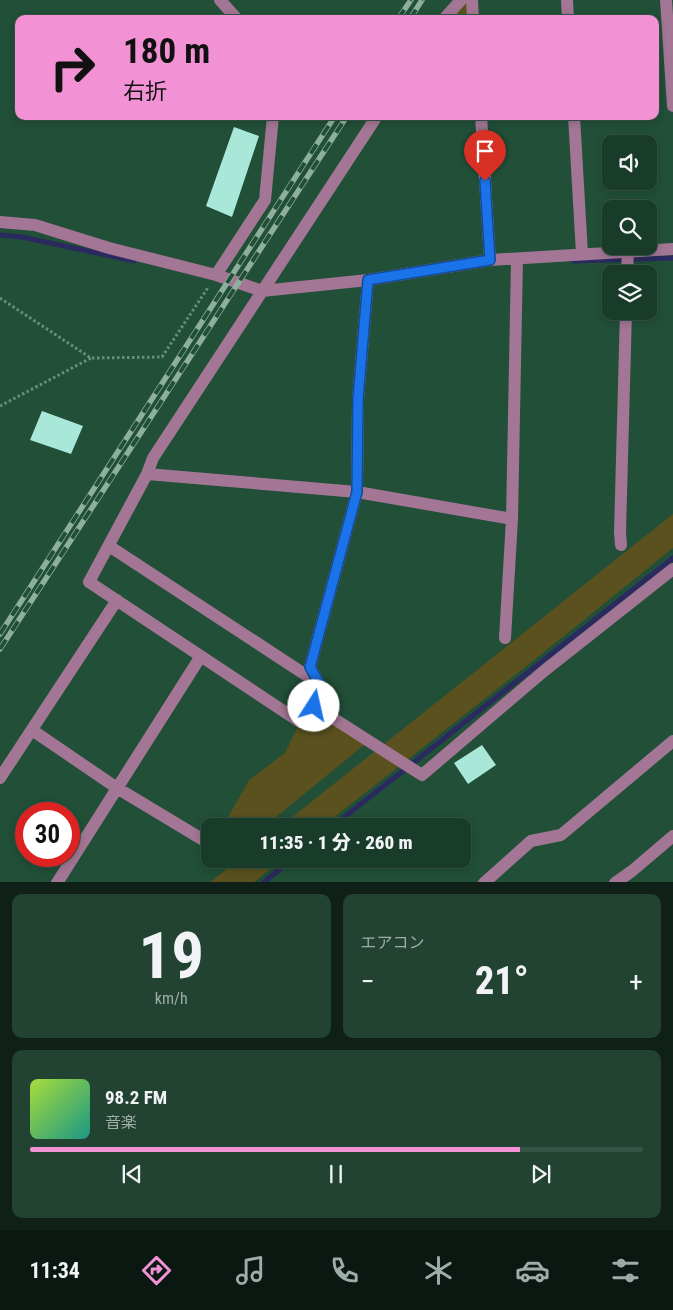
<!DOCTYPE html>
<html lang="ja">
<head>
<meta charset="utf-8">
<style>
	body { margin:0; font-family:"Roboto Condensed","Noto Sans JP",sans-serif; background:#224232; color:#f1f3f6; height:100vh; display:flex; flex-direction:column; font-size:19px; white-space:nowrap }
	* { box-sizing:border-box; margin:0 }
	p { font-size:16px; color:#9fada8 }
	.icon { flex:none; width:28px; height:28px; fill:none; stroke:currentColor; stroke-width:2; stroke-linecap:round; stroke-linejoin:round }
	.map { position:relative; height:882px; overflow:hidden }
	.side { display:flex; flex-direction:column; gap:12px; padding:12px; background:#0e2017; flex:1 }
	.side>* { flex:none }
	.top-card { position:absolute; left:15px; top:15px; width:644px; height:105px; border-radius:10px; box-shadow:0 2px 8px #0003,0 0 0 1px #375547; background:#f391d5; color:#111; overflow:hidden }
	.controls { position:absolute; left:602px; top:135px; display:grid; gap:10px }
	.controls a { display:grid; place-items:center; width:55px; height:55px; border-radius:10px; background:#193b2a; box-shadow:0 2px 8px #0003,0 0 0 1px #375547; font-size:25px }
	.speed { position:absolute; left:15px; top:802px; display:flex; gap:10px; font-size:25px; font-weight:700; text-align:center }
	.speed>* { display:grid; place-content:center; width:65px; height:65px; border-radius:50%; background:#193b2a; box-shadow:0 2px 8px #0003,0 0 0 1px #375547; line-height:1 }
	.speed .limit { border:8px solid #d22; background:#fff; color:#111 }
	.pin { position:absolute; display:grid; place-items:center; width:42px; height:42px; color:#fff; margin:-51px -21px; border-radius:50% 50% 50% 0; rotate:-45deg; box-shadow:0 0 5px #0007 }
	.pin .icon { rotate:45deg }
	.me { position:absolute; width:55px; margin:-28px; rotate:10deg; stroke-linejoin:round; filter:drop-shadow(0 0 4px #0008) }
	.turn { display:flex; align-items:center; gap:18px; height:105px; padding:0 25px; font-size:22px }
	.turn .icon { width:65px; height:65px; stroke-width:2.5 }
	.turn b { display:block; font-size:35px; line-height:42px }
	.big { font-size:38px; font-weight:800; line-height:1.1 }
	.side .tile { flex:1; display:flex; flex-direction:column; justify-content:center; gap:8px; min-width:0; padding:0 18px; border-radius:10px; background:#224232 }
	.side .dial { align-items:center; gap:0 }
	.dial b { font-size:65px; line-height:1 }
	.song { display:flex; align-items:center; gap:15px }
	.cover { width:60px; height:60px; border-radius:8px; background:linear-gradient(135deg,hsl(80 70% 55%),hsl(170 70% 35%)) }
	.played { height:5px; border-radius:2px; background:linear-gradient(90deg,#f391d5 80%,#375547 80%) }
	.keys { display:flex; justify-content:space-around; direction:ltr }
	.heat { display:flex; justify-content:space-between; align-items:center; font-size:28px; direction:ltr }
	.side .tiles { flex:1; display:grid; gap:12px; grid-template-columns:1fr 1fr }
	.tile:last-child { grid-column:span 2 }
	.trip { position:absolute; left:201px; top:818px; width:270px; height:50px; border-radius:10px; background:#193b2a; box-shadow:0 2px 8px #0003,0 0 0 1px #375547; font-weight:800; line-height:50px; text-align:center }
	.dock { display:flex; height:80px; justify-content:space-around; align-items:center; background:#0a1811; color:#9fada8 }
	.dock .icon { width:35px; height:35px }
	.dock .active { color:#f391d5 }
	.dock b { font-size:22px; color:#f1f3f6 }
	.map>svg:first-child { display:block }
</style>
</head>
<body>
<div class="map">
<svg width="673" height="883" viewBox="0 0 673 883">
	<rect width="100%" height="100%" fill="#214f38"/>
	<path fill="#5a511f" d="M459,0H472L473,19H444Z
		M673,514V548L533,661L323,826H281Z
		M314,706L369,741L265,826H223L249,780L285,753L300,722Z
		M240,859H283L254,882H210Z"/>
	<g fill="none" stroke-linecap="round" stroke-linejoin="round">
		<path stroke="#2a2a60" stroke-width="5" d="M0,235L22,237L134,261
			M573,261L673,258
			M333,826L673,558
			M263,883L292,859"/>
	</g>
	<path fill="#a9e7d9" d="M234,127L259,136L232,217L206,206Z
		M42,411L83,426L71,454L30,440Z
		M482,745L496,765L468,784L454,763Z"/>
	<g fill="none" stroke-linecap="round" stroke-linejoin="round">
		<path stroke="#688e7a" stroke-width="3" stroke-dasharray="2.5 2.5" stroke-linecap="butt" d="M0,298L91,358L162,357L209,286
			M0,406L91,358"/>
		<path stroke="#a27694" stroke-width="12" d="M220,0L237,19
			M472,0L473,19
			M567,0L568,19
			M666,0L673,106
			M444,19L461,0
			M481,116L490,260
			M574,116L582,254
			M0,222L35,225L109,248L216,275L262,291L368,280L490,260L673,249
			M627,274L628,251
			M216,275L265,200L273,116
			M368,280L358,399L357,492L310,667L320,685L314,706L422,775L544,671L673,569
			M147,474L153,458L377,116
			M621,545L620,532L626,311
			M109,546L318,683
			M505,638L512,519L517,259
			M300,722L89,582L147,474L357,492L512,519
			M32,730L117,788L210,844
			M0,778L117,600
			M57,883L201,656
			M484,883L531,841L561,835L673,741
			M615,883L632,871L673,836"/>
		<g stroke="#8eaf9d" stroke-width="5.5">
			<path id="rail" d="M398,19L411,0
				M410,19L422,0
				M0,634L335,116
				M0,649L347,116"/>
		</g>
		<use href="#rail" stroke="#214f38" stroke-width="4" stroke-dasharray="11" stroke-linecap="butt"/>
	</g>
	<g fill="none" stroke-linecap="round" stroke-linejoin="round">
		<g stroke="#114b97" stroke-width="12">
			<path id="route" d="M314,706L320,685L310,667L357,492L358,399L368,280L490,260L485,181"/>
		</g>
		<use href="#route" stroke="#1a73e8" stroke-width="9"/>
	</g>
</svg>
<div class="controls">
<a><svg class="icon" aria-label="sound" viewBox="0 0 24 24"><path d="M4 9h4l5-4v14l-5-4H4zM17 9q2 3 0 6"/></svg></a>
<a><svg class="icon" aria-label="search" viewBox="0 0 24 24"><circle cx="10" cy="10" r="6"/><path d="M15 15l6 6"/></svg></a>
<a><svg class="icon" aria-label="layers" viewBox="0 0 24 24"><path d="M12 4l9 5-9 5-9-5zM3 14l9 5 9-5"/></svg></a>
</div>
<div class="speed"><div class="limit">30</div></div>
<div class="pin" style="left:485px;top:181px;background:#d93025"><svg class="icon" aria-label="arrive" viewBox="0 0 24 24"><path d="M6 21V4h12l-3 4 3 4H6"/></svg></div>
<svg class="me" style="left:314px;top:706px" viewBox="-20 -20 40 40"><circle r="19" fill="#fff"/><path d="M0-13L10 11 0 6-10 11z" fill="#1a73e8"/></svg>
<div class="trip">11:35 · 1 分 · 260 m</div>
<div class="top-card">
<div class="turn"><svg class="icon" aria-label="right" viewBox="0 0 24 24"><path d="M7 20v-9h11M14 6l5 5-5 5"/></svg><div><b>180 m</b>右折</div></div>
</div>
</div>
<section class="side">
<div class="tiles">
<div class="tile dial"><b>19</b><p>km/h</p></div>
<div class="tile"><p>エアコン</p>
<div class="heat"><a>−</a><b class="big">21°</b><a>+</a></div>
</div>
<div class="tile">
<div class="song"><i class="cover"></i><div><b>98.2 FM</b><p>音楽</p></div></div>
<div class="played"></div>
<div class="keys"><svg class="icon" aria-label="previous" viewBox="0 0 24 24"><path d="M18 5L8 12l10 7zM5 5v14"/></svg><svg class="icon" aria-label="pause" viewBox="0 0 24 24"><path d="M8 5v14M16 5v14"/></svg><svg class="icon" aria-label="next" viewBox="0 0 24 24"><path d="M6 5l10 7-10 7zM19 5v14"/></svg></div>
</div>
</div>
</section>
<nav class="dock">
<b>11:34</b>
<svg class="icon active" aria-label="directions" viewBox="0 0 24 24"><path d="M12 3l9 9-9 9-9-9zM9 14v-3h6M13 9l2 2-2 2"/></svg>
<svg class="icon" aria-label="music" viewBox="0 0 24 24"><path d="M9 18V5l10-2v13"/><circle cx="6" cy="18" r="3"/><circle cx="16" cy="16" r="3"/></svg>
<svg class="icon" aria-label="phone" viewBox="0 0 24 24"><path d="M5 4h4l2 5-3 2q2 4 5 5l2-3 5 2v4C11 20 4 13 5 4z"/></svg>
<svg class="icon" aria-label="climate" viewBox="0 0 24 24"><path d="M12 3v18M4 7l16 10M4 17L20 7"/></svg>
<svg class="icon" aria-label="car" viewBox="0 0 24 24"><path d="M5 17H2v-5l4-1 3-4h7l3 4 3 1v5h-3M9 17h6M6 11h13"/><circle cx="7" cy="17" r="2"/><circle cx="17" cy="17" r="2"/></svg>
<svg class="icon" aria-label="filters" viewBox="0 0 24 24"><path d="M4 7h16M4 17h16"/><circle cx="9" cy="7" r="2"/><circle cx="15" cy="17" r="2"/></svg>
</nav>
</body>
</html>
